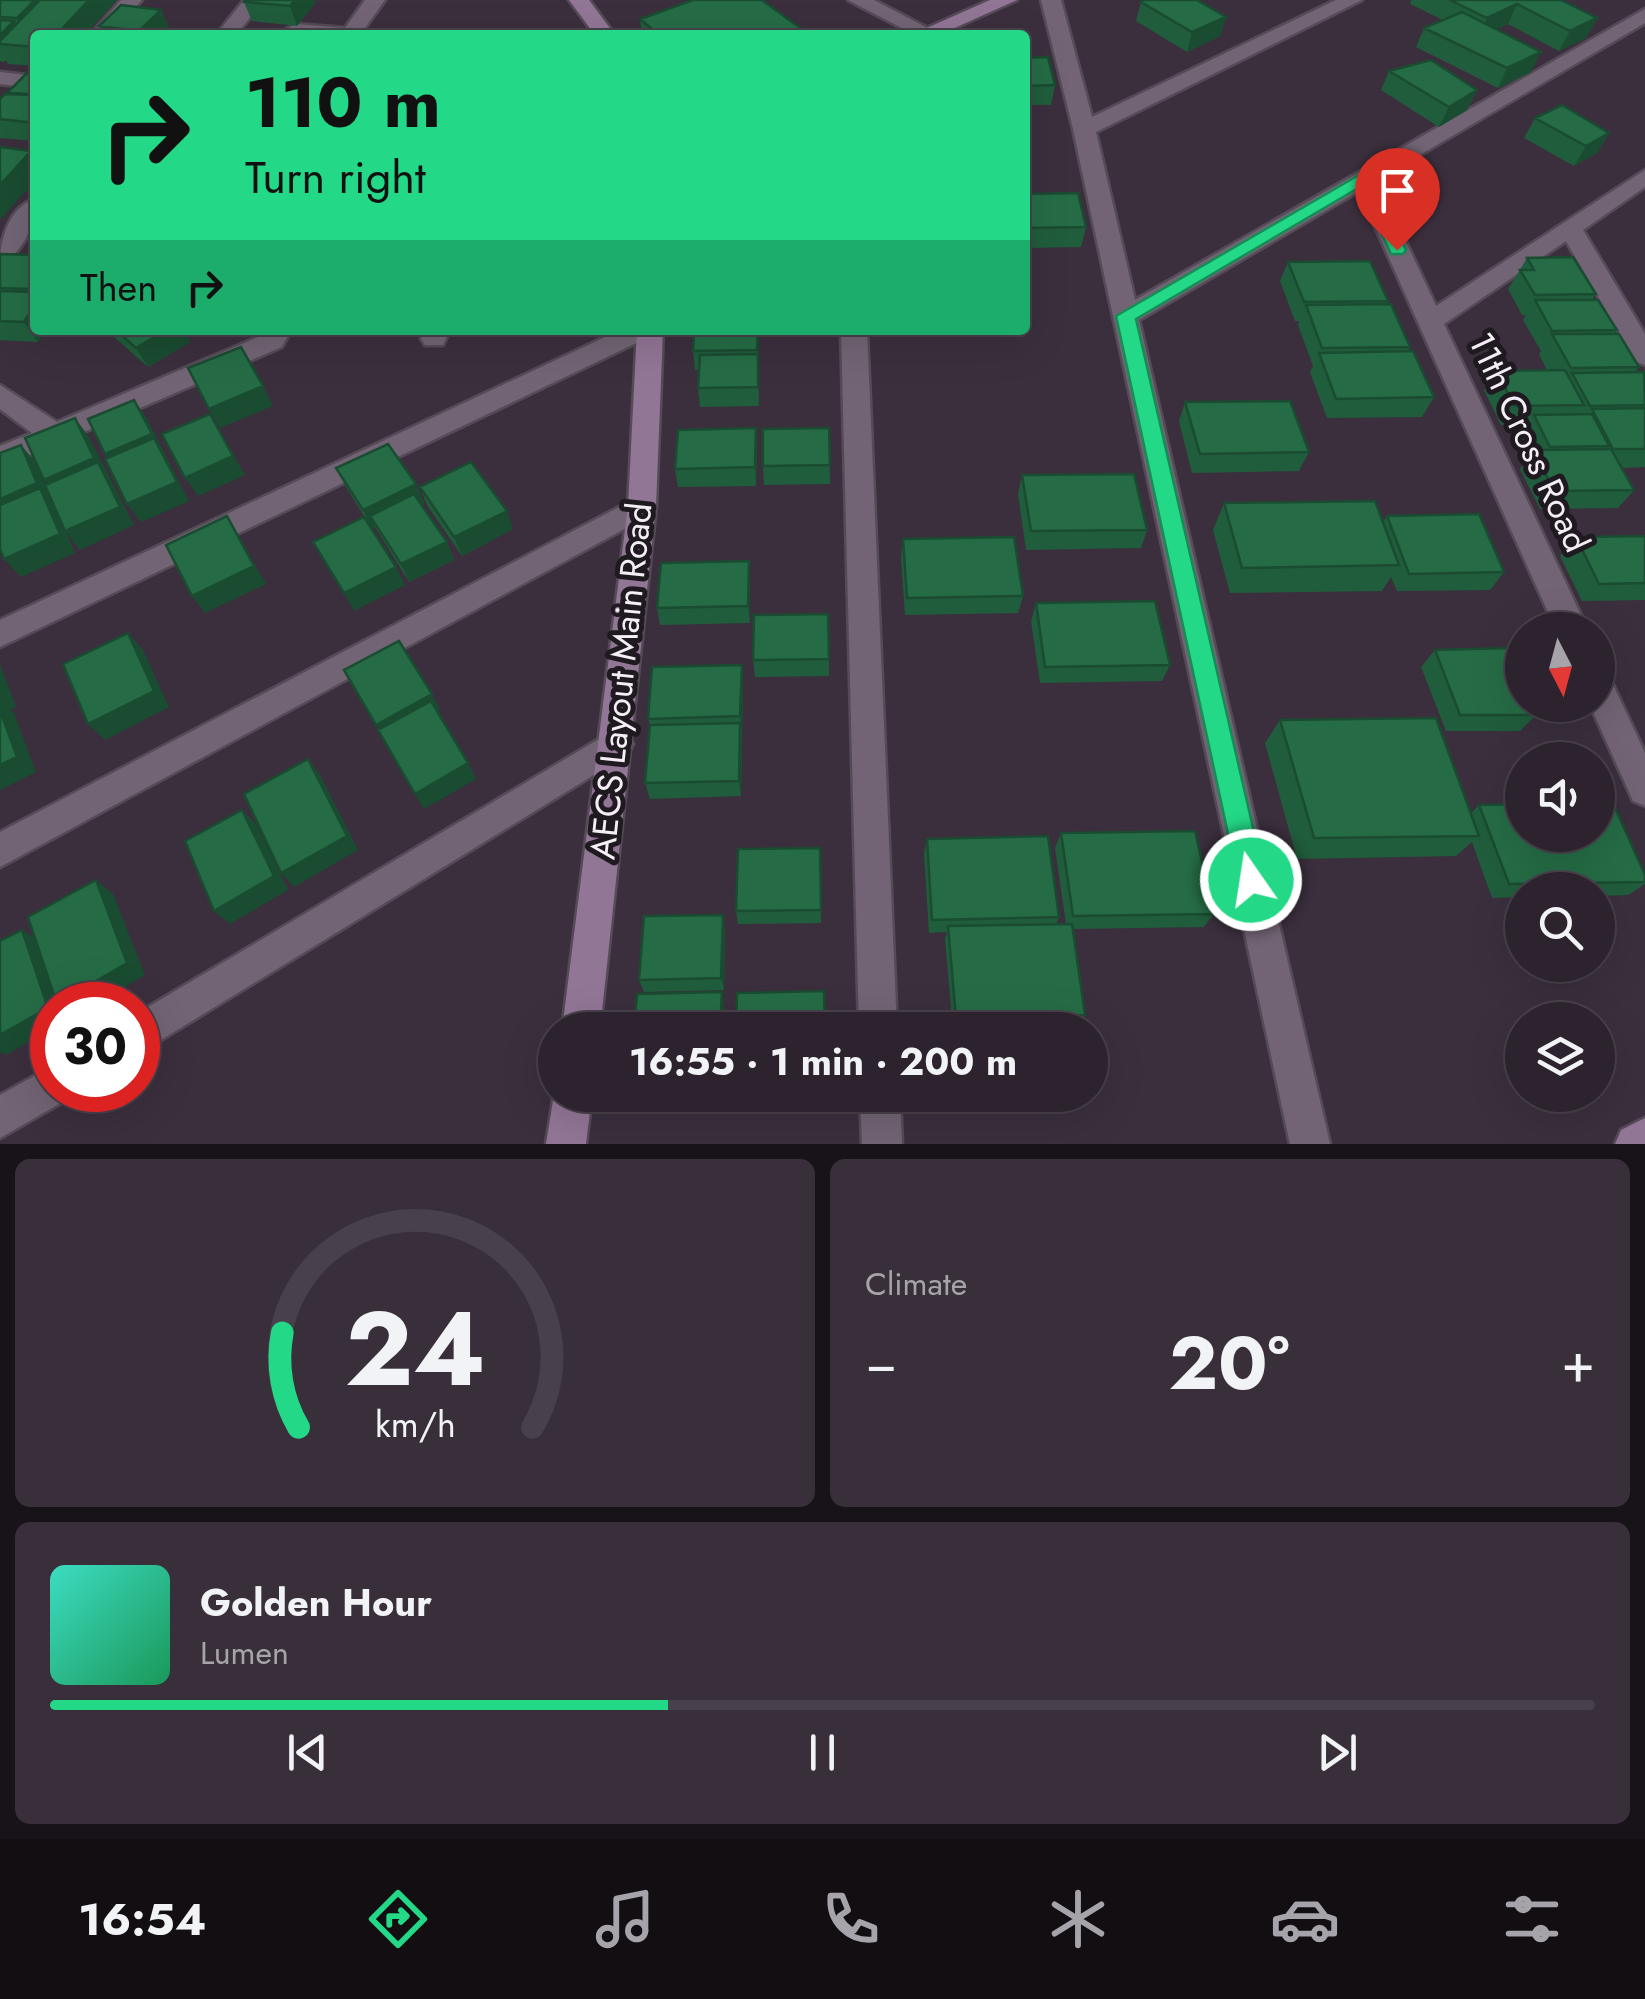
<!DOCTYPE html>
<html lang="en">
<head>
<meta charset="utf-8">
<style>
	body { margin:0; font-family:Jost,sans-serif; background:#382f3a; color:#f1f3f6; height:100vh; display:flex; flex-direction:column; font-size:38px; white-space:nowrap }
	* { box-sizing:border-box; margin:0 }
	p { font-size:32px; color:#a6a4aa }
	.icon { flex:none; width:55px; height:55px; fill:none; stroke:currentColor; stroke-width:2; stroke-linecap:round; stroke-linejoin:round }
	.map { position:relative; height:1144px; overflow:hidden }
	.panel { display:flex; flex-direction:column; gap:15px; padding:15px; background:#181319; flex:1 }
	.panel>* { flex:none }
	.top-card { position:absolute; left:30px; top:30px; width:1000px; height:305px; border-radius:10px; box-shadow:0 10px 40px #0002,0 0 0 2px #48404a; background:#23d886; color:#111; overflow:hidden }
	.needle { width:65px; rotate:174deg }
	.fabs { position:absolute; left:1505px; top:612px; display:grid; gap:20px }
	.fabs a { display:grid; place-items:center; width:110px; height:110px; border-radius:50%; background:#2c232e; box-shadow:0 10px 40px #0002,0 0 0 2px #48404a; font-size:50px }
	.speed { position:absolute; left:30px; top:982px; display:flex; gap:20px; font-size:50px; font-weight:700; text-align:center }
	.speed>* { display:grid; place-content:center; width:130px; height:130px; border-radius:50%; background:#2c232e; box-shadow:0 10px 40px #0002,0 0 0 2px #48404a; line-height:1 }
	.speed .limit { border:15px solid #d22; background:#fff; color:#111 }
	.pin { position:absolute; display:grid; place-items:center; width:85px; height:85px; color:#fff; margin:-102px -42px; border-radius:50% 50% 50% 0; rotate:-45deg; box-shadow:0 0 10px #0007 }
	.pin .icon { rotate:45deg }
	.me { position:absolute; width:110px; margin:-55px; rotate:347deg; stroke-linejoin:round; filter:drop-shadow(0 0 8px #0008) }
	.turn { display:flex; align-items:center; gap:35px; height:210px; padding:0 50px; font-size:45px }
	.turn .icon { width:130px; height:130px; stroke-width:2.5 }
	.turn b { display:block; font-size:70px; line-height:85px }
	.then { display:flex; align-items:center; height:95px; padding:0 50px; background:#0003; gap:20px; font-size:38px }
	.big { font-size:75px; font-weight:700; line-height:1.1 }
	.panel .widget { flex:1; display:flex; flex-direction:column; justify-content:center; gap:15px; min-width:0; padding:0 35px; border-radius:15px; background:#382f3a }
	.panel .dial { align-items:center; gap:0 }
	.dial svg { height:260px; overflow:visible; fill:none; stroke:#48404a; stroke-width:7; stroke-linecap:round; text-anchor:middle }
	.dial text { fill:#f1f3f6; stroke:none }
	.song { display:flex; align-items:center; gap:30px }
	.cover { width:120px; height:120px; border-radius:15px; background:linear-gradient(135deg,hsl(170 70% 55%),hsl(150 70% 35%)) }
	.played { height:10px; border-radius:5px; background:linear-gradient(90deg,#23d886 40%,#48404a 40%) }
	.keys { display:flex; justify-content:space-around; direction:ltr }
	.heat { display:flex; justify-content:space-between; align-items:center; font-size:55px; direction:ltr }
	.panel .tiles { flex:1; display:grid; gap:15px; grid-template-columns:1fr 1fr }
	.widget:last-child { grid-column:span 2 }
	.trip { position:absolute; left:538px; top:1012px; width:570px; height:100px; border-radius:50px; background:#2c232e; box-shadow:0 10px 40px #0002,0 0 0 2px #48404a; font-weight:700; line-height:100px; text-align:center }
	.dock { display:flex; height:160px; justify-content:space-around; align-items:center; background:#120e12; color:#a6a4aa }
	.dock .icon { width:70px; height:70px }
	.dock .selected { color:#23d886 }
	.dock b { font-size:45px; color:#f1f3f6 }
	.map>svg:first-child { display:block }
</style>
</head>
<body>
<div class="map">
<svg width="1645" height="1144" viewBox="0 0 1645 1144">
	<rect width="100%" height="100%" fill="#3b2f3d"/>
	<g fill="none" stroke-linecap="round" stroke-linejoin="round">
		<g stroke="#554b57" stroke-width="5">
			<path id="street" d="M121,0H142L111,35H90Z
				M244,0H264L236,35H216Z
				M365,0H385L360,35H291L285,30L295,24L345,28Z
				M848,0H874L937,33L915,35Z
				M1041,0H1061L1092,117L1336,0H1362L1096,132L1135,300L1645,9V23L1377,180L1436,306L1645,170V187L1583,230L1645,334V365L1636,362L1566,241L1444,324L1588,630H1556L1359,191L1139,320L1330,1144H1290L1073,129Z
				M0,72L35,76V88L0,84Z
				M35,199C35,221 25,255 0,262C0,239 10,206 35,199Z
				M265,330H291L282,347L0,468V446L32,433L0,409V385L57,422L263,335Z
				M424,330H450L443,345H425L421,339Z
				M620,330H655L651,336L0,647V620Z
				M841,330H867L897,1030H859Z
				M642,495L652,498L656,506L652,514L0,867V832Z
				M1598,672L1609,676L1645,753V806L1633,801L1590,705H1598Z
				M616,729L628,734L633,744L628,754L138,1054V1013Z
				M52,1066V1090H70L66,1100L0,1138V1095Z
				M860,1095H900L902,1144H862Z"/>
		</g>
		<g stroke="#554b57" stroke-width="5">
			<path id="secondary" d="M569,0H589L615,35H595Z
				M990,0H1017L939,35H911Z
				M637,330H663L656,506L600,1030H562L628,506Z
				M555,1088V1095H592L586,1144H546Z
				M1645,1118V1144H1615L1621,1130Z"/>
		</g>
		<use href="#street" fill="#726474" fill-rule="evenodd"/>
		<use href="#secondary" fill="#927696" fill-rule="evenodd"/>
	</g>
	<path fill="#205d3c" d="M0,0L35,35V66L8,64L6,60L4,62L0,61Z
		M245,0H316H314L315,3L297,26L252,21L244,2Z
		M1411,0H1561L1597,18L1586,38L1559,51L1508,24L1496,29L1531,72L1498,88L1416,47L1424,28L1443,20L1410,4Z
		M1141,2L1226,17L1220,36L1187,52L1136,21Z
		M640,19L803,30V35H642Z
		M99,26L170,29L164,35H104Z
		M1025,58L1055,85L1051,105H1025Z
		M35,70V141L0,138V99L9,94L8,92Z
		M1389,71L1477,90L1467,110L1439,127L1381,90Z
		M1535,118L1609,133L1597,153L1574,166L1524,138Z
		M35,181V204L27,191Z
		M1025,194L1086,227L1081,247L1025,248Z
		M0,254L35,255V330H45L38,342L0,340Z
		M1527,258L1596,294L1592,300L1617,330L1614,334L1639,367L1635,372L1645,373V467L1622,468L1634,490L1618,508L1540,509L1520,469L1531,455L1520,434L1527,425H1501L1484,390L1497,371L1547,370L1539,354L1541,351L1523,320L1526,315H1522L1508,289Z
		M1288,262L1388,301L1386,304L1410,347L1408,351L1434,397L1422,417L1327,418L1310,372L1313,366L1298,325L1299,321H1295L1280,281Z
		M109,330H183L190,342L148,367L113,336Z
		M694,330H783V333H759V406L700,407L698,388L699,370H695L693,351Z
		M1185,402L1309,452L1299,471L1192,473L1179,421Z
		M829,428L830,484L764,485L763,466Z
		M757,448L756,486L678,487L675,469Z
		M336,468L416,484L424,503L421,504L447,542L454,560L409,582L375,527L372,529L346,487Z
		M1022,475L1147,530L1141,548L1026,550L1018,494Z
		M420,487L513,529L462,556L427,505Z
		M1224,503L1383,522L1387,516L1504,572L1490,590L1397,591L1391,577L1382,591L1230,593L1213,530Z
		M1645,536V600L1582,601L1560,556L1576,537Z
		M903,539L1023,596L1018,613L905,615L901,557Z
		M749,561L750,623L660,625L657,608Z
		M1036,603L1170,665L1162,681L1040,683L1031,621Z
		M1435,650L1536,715L1520,731H1446L1421,667Z
		M829,659V676L755,677L753,660Z
		M743,681L741,796L650,799L645,783L650,725L648,719Z
		M1280,720L1471,813L1479,805L1645,875V884L1628,895L1598,896V890H1522V897L1492,898L1472,842L1456,856L1297,859L1265,743Z
		M1061,833L1214,914L1204,927L1073,929L1085,1015L1078,1026L953,1029L945,939L947,932L929,933L924,853L927,839L1059,917L1056,924H1066L1055,848Z
		M820,848L821,923L738,924L736,911Z
		M725,928L724,990L644,992L639,980Z"/>
	<path fill="#1a4c31" d="M35,0H38L47,17L28,38L17,18Z
		M89,0H117L85,35H56Z
		M295,0H314L315,3L297,26L290,6Z
		M1517,4L1508,24L1478,37L1487,18Z
		M161,10L170,29L164,35H142L139,31Z
		M1226,17L1220,36L1187,52L1192,32Z
		M1597,18L1586,38L1559,51L1570,31Z
		M14,21L25,40L0,44V35Z
		M1541,52L1531,72L1498,88L1507,68Z
		M1477,90L1467,110L1439,127L1449,107Z
		M1609,133L1597,153L1574,166L1586,146Z
		M31,151L35,157V180L0,220V185Z
		M35,279V298L28,289Z
		M35,305V330H45L38,342L24,322Z
		M166,330H183L190,342L148,367L136,348Z
		M758,330H759V406L757,350Z
		M263,386L273,406L220,428L209,409Z
		M134,400L147,419L189,501L141,522L127,504L119,473L105,454Z
		M75,418L89,437L134,525L80,550L67,534L75,553L21,577L4,559L0,521V499L21,445L36,463L53,502L59,499L44,480Z
		M756,428L757,448L756,486L755,467Z
		M221,433L245,475L198,496L185,478Z
		M416,484L424,503L376,526L370,516L375,527L372,529L363,510Z
		M507,511L513,529L462,556L454,537Z
		M227,516L266,584L205,613L192,596Z
		M447,542L454,560L409,582L401,564Z
		M749,561L750,579V623L748,606Z
		M396,567L405,585L354,611L344,593Z
		M128,633L143,650L169,707L105,740L88,724Z
		M0,664L16,707L10,710L14,713L36,772L0,790Z
		M742,665L743,681L742,733L740,716Z
		M432,694L440,710L386,741L376,725Z
		M740,723L742,739L741,796L739,781Z
		M308,759L320,775L358,850L294,887L281,873Z
		M468,763L476,779L424,809L415,794Z
		M242,810L256,824L288,890L230,924L214,911Z
		M96,880L113,894L145,975L94,1005H52V1028L6,1055L0,1052V1035L22,930L42,942Z
		M723,915L725,928L724,990L721,978Z
		M722,992L724,1003V1030H720Z"/>
	<path fill="#256c46" stroke="#1a4c31" stroke-width="2.5" d="M0,0H35L17,18L0,17Z
		M40,0H89L56,35H35V47L0,44V41Z
		M245,0H295L290,6L244,2Z
		M693,0H762L803,30L791,35H659L640,19Z
		M1145,0H1197L1226,17L1192,32L1141,2Z
		M1450,0H1561L1597,18L1570,31L1517,4L1487,18Z
		M121,5L161,10L139,31L99,26Z
		M1462,12L1541,52L1507,68L1424,28Z
		M0,20L14,21L0,35Z
		M1048,57L1055,85L1025,86V58Z
		M1431,60L1477,90L1449,107L1389,71Z
		M31,69L35,70V95L8,92Z
		M5,94L35,95V123L0,119V99Z
		M1562,105L1609,133L1586,146L1535,118Z
		M0,147L31,151L0,185Z
		M35,181V192L27,191Z
		M1078,193L1086,227L1025,228V194Z
		M0,254L35,255V279L28,289L0,288Z
		M1573,257L1596,294L1535,295L1520,270H1534L1527,258Z
		M1370,261L1388,301L1304,302L1288,262Z
		M0,291L35,292V305L24,322L0,321Z
		M1535,300H1598L1617,330L1552,331Z
		M1391,304L1410,347L1322,348L1306,305Z
		M116,330H166L136,348Z
		M694,330H758L757,350L693,351Z
		M1552,334H1619L1639,367L1571,368Z
		M241,347L263,386L209,409L188,368Z
		M1413,351L1434,397L1336,399L1319,353Z
		M758,354V387L698,388L700,355Z
		M1565,370L1584,405L1514,406L1497,371Z
		M1644,372L1645,405L1590,406L1572,373Z
		M134,400L152,434L105,454L88,419Z
		M1290,401L1309,452L1200,454L1185,402Z
		M1645,408V449H1613L1592,409Z
		M210,414L233,456L185,478L162,434Z
		M1592,414L1609,446L1550,447L1534,415Z
		M75,418L94,458L44,480L25,438Z
		M756,428L755,467L675,469L678,430Z
		M829,428L830,465L763,466V429Z
		M154,438L177,482L127,504L105,459Z
		M388,444L416,484L363,510L336,468Z
		M21,445L37,483L0,499V453Z
		M1611,449L1634,490L1554,491L1534,450Z
		M98,462L120,507L65,531L45,485Z
		M471,462L507,511L454,537L420,487Z
		M1134,474L1147,530L1031,531L1022,475Z
		M40,488L60,534L4,559L0,549V505Z
		M414,494L447,542L401,564L370,516Z
		M1375,501L1399,565L1242,568L1224,503Z
		M1479,514L1504,572L1409,574L1387,516Z
		M227,516L254,566L192,596L166,545Z
		M364,517L396,567L344,593L313,542Z
		M1645,536V583L1599,584L1576,537Z
		M1014,537L1023,596L907,598L903,539Z
		M749,561L748,606L657,608L661,563Z
		M1155,601L1170,665L1045,667L1036,603Z
		M828,614L829,659L753,660L754,615Z
		M128,633L154,691L88,724L63,664Z
		M399,641L432,694L376,725L344,670Z
		M1508,648L1522,683V705H1532L1536,715H1460L1435,650Z
		M742,665L740,716L648,719L652,667Z
		M431,701L468,763L415,794L378,730Z
		M0,710L17,757L0,765Z
		M1436,718L1479,836L1314,838L1280,720Z
		M740,723L739,781L645,783L650,725Z
		M308,759L347,836L281,873L244,794Z
		M1598,803H1613L1645,875V882L1509,884L1479,805L1522,804V835H1598Z
		M242,810L274,876L214,911L185,841Z
		M1195,831L1214,914L1073,916L1061,833Z
		M1048,836L1059,917L932,920L927,839Z
		M820,848L821,910L736,911L738,849Z
		M96,880L127,963L57,1004L28,917Z
		M723,915L721,978L639,980L644,916Z
		M1072,924L1085,1015L956,1018L948,926Z
		M22,930L48,1008L0,1035V941Z
		M824,991L825,1030H736L737,993Z
		M722,992L720,1030H634L637,994Z"/>
	<path fill="#23d886" stroke="#178c57" stroke-width="2.5" d="M1364,172L1372,178L1406,250L1403,254H1391L1360,187L1136,319L1265,880L1261,890L1251,894L1242,890L1238,880L1116,316Z"/>
	<g text-anchor="middle" dominant-baseline="central" stroke-width="10" stroke-linejoin="round" paint-order="stroke">
		<g font-size="35" fill="#f6eef7" stroke="#1f1920">
			<text transform="translate(1529 442) rotate(65)">11th Cross Road</text>
			<text transform="translate(621 681) rotate(-84)">AECS Layout Main Road</text>
		</g>
	</g>
</svg>
<div class="fabs">
<a><svg class="needle" viewBox="-14 -14 28 28"><path d="M0-13l5 13h-10z" fill="#e53935"/><path d="M0 13l5-13h-10z" fill="#a6a4aa"/></svg></a>
<a><svg class="icon" aria-label="sound" viewBox="0 0 24 24"><path d="M4 9h4l5-4v14l-5-4H4zM17 9q2 3 0 6"/></svg></a>
<a><svg class="icon" aria-label="search" viewBox="0 0 24 24"><circle cx="10" cy="10" r="6"/><path d="M15 15l6 6"/></svg></a>
<a><svg class="icon" aria-label="layers" viewBox="0 0 24 24"><path d="M12 4l9 5-9 5-9-5zM3 14l9 5 9-5"/></svg></a>
</div>
<div class="speed"><div class="limit">30</div></div>
<div class="pin" style="left:1397px;top:250px;background:#d93025"><svg class="icon" aria-label="arrive" viewBox="0 0 24 24"><path d="M6 21V4h12l-3 4 3 4H6"/></svg></div>
<svg class="me" style="left:1251px;top:880px" viewBox="-20 -20 40 40"><circle r="17" fill="#23d886" stroke="#fff" stroke-width="3"/><path d="M0-11L8 9 0 5-8 9z" fill="#fff"/></svg>
<div class="trip">16:55 · 1 min · 200 m</div>
<div class="top-card">
<div class="turn"><svg class="icon" aria-label="right" viewBox="0 0 24 24"><path d="M7 20v-9h11M14 6l5 5-5 5"/></svg><div><b>110 m</b>Turn right</div></div>
<div class="then">Then<svg class="icon" aria-label="right" viewBox="0 0 24 24"><path d="M7 20v-9h11M14 6l5 5-5 5"/></svg></div>
</div>
</div>
<section class="panel">
<div class="tiles">
<div class="widget dial"><svg viewBox="0 0 100 80">
<path d="M14 69A42 42 0 1 1 86 69"/>
<path d="M14 69A42 42 0 0 1 9 40" stroke="#23d886"/>
<text x="50" y="56" font-size="32" font-weight="700">24</text>
<text x="50" y="72" font-size="11">km/h</text>
</svg></div>
<div class="widget"><p>Climate</p>
<div class="heat"><a>−</a><b class="big">20°</b><a>+</a></div>
</div>
<div class="widget">
<div class="song"><i class="cover"></i><div><b>Golden Hour</b><p>Lumen</p></div></div>
<div class="played"></div>
<div class="keys"><svg class="icon" aria-label="previous" viewBox="0 0 24 24"><path d="M18 5L8 12l10 7zM5 5v14"/></svg><svg class="icon" aria-label="pause" viewBox="0 0 24 24"><path d="M8 5v14M16 5v14"/></svg><svg class="icon" aria-label="next" viewBox="0 0 24 24"><path d="M6 5l10 7-10 7zM19 5v14"/></svg></div>
</div>
</div>
</section>
<nav class="dock">
<b>16:54</b>
<svg class="icon selected" aria-label="directions" viewBox="0 0 24 24"><path d="M12 3l9 9-9 9-9-9zM9 14v-3h6M13 9l2 2-2 2"/></svg>
<svg class="icon" aria-label="music" viewBox="0 0 24 24"><path d="M9 18V5l10-2v13"/><circle cx="6" cy="18" r="3"/><circle cx="16" cy="16" r="3"/></svg>
<svg class="icon" aria-label="phone" viewBox="0 0 24 24"><path d="M5 4h4l2 5-3 2q2 4 5 5l2-3 5 2v4C11 20 4 13 5 4z"/></svg>
<svg class="icon" aria-label="climate" viewBox="0 0 24 24"><path d="M12 3v18M4 7l16 10M4 17L20 7"/></svg>
<svg class="icon" aria-label="car" viewBox="0 0 24 24"><path d="M5 17H2v-5l4-1 3-4h7l3 4 3 1v5h-3M9 17h6M6 11h13"/><circle cx="7" cy="17" r="2"/><circle cx="17" cy="17" r="2"/></svg>
<svg class="icon" aria-label="filters" viewBox="0 0 24 24"><path d="M4 7h16M4 17h16"/><circle cx="9" cy="7" r="2"/><circle cx="15" cy="17" r="2"/></svg>
</nav>
</body>
</html>
